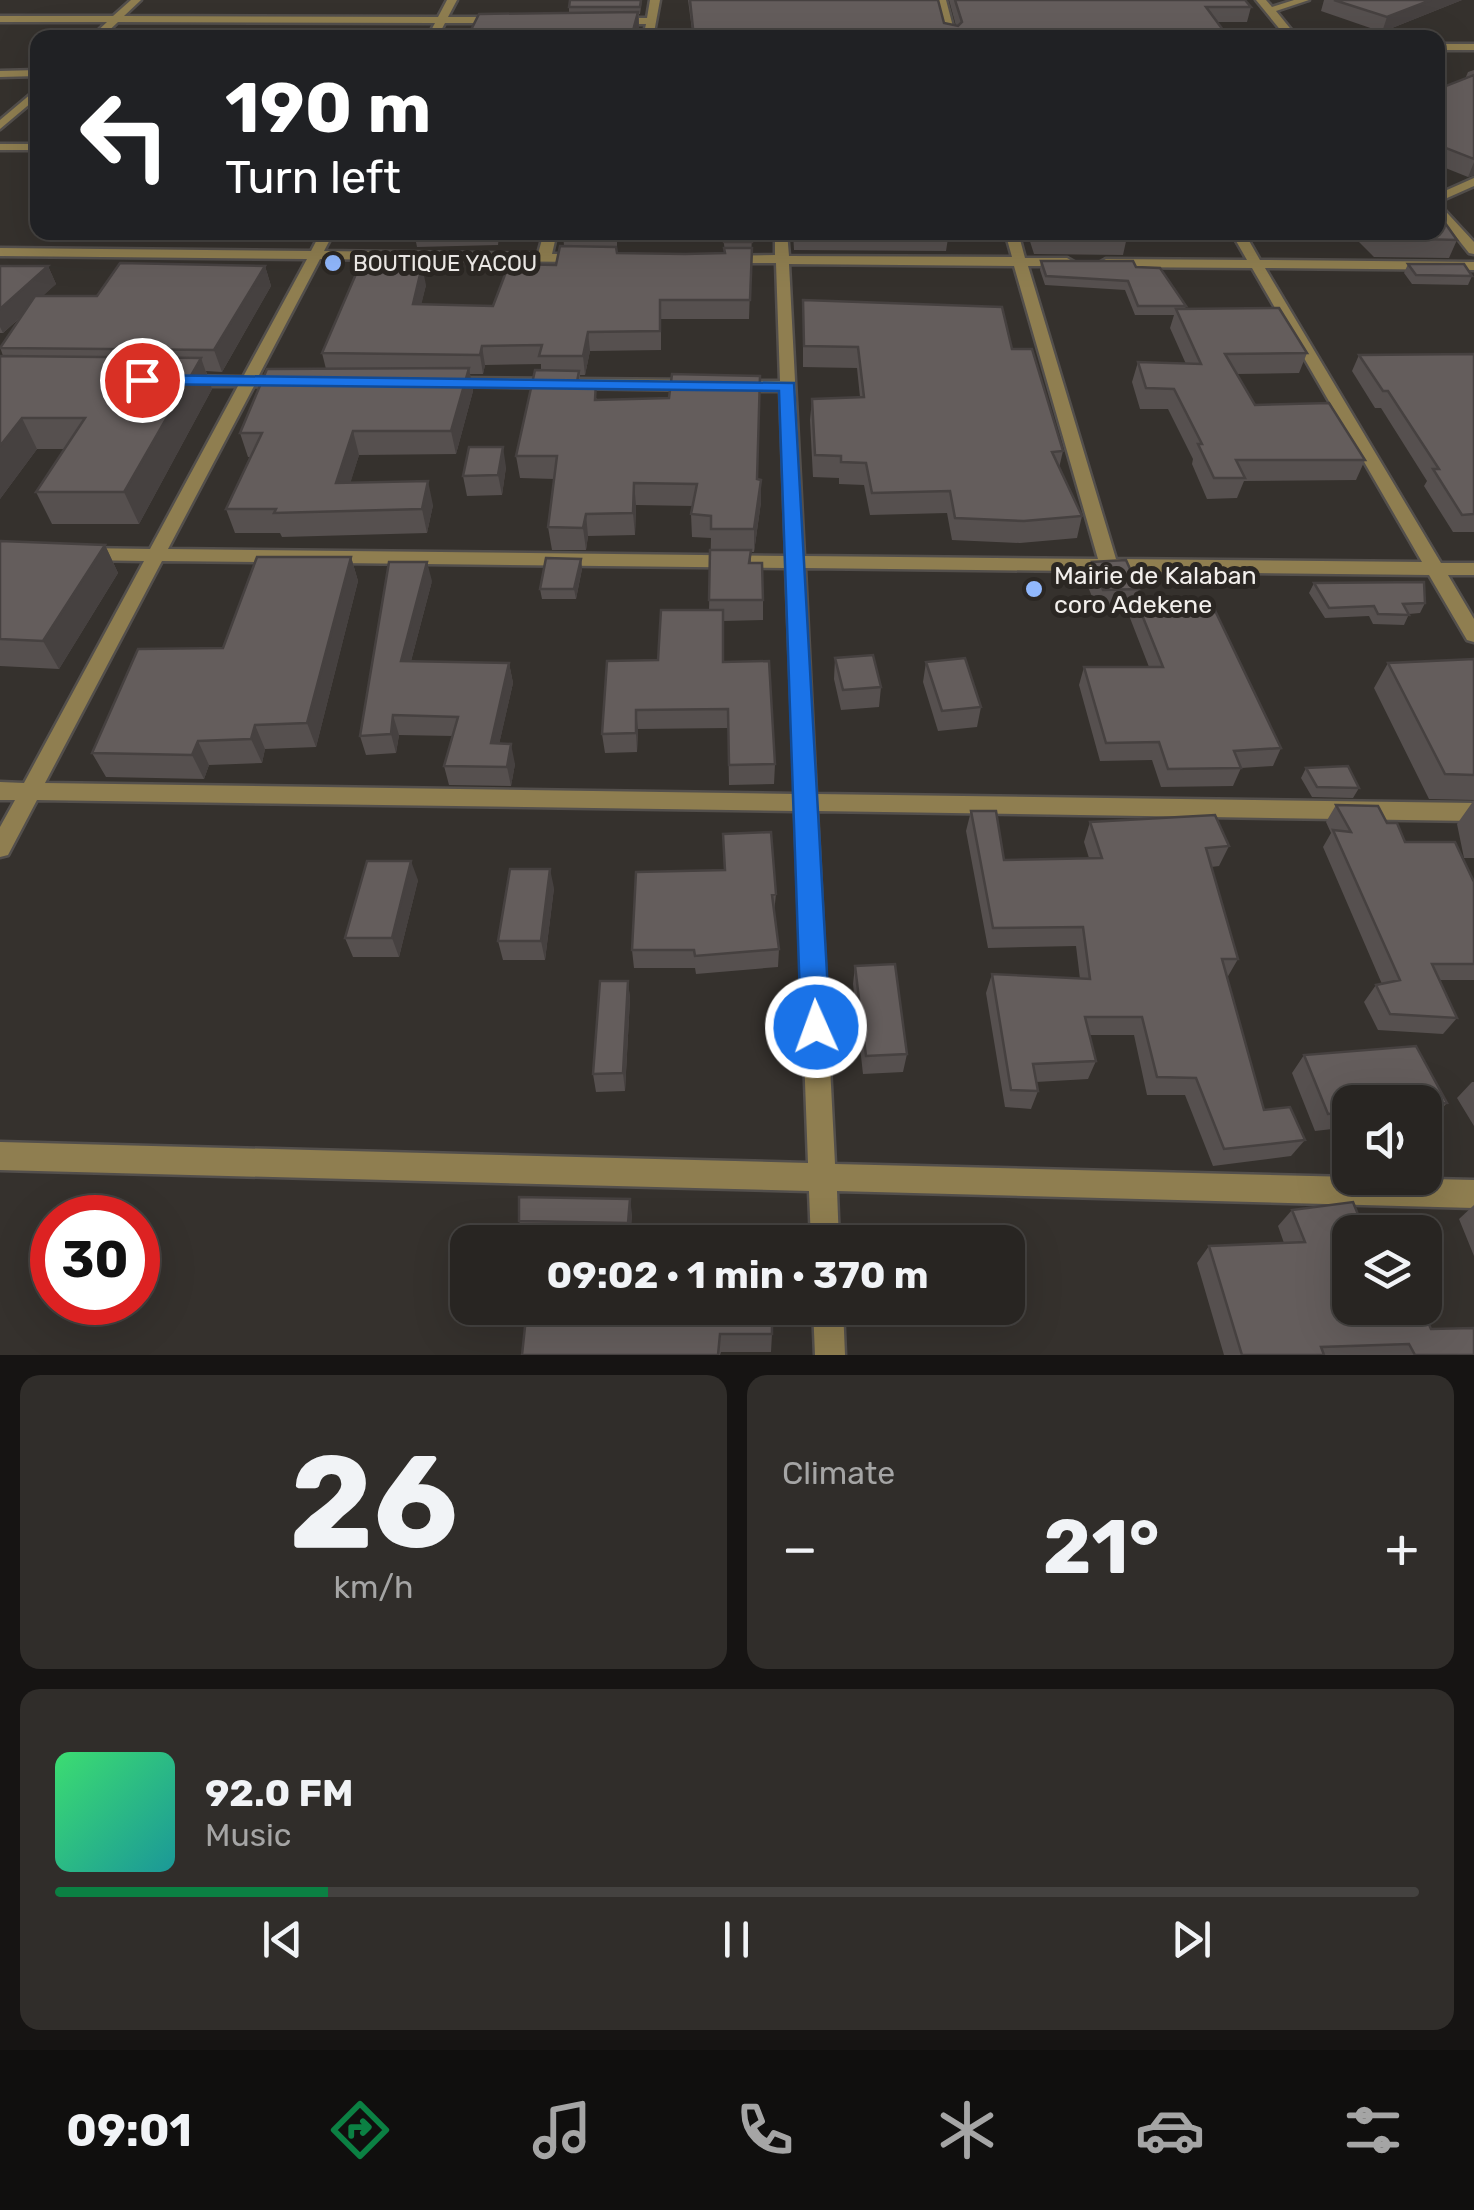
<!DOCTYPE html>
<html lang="en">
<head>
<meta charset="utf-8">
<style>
	body { margin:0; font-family:Rubik,sans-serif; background:#302d2a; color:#f1f3f6; height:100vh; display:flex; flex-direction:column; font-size:38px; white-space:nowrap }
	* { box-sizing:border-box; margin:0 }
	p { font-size:32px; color:#a5a5a5 }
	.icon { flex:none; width:55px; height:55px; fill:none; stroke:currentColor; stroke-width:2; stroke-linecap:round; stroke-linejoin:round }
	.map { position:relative; height:1355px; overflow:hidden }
	.drawer { display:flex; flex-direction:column; gap:20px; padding:20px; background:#161413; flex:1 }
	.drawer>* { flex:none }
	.hud { position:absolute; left:30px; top:30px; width:1415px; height:210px; border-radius:20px; box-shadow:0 10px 40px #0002,0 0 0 2px #444240; background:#202124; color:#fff; overflow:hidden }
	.tools { position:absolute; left:1332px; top:1085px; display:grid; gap:20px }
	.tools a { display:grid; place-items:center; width:110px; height:110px; border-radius:20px; background:#282522; box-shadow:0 10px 40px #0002,0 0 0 2px #444240; font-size:50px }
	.speed { position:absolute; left:30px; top:1195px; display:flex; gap:20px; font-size:50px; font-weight:700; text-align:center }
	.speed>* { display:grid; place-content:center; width:130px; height:130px; border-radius:50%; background:#282522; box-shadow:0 10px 40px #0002,0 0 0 2px #444240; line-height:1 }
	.speed .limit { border:15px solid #d22; background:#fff; color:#111 }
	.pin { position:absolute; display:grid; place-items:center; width:85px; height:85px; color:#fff; margin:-42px; border:5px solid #fff; border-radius:50%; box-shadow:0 2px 10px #0007 }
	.me { position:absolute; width:110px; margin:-55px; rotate:358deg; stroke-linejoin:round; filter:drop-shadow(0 0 8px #0008) }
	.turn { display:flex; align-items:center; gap:35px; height:210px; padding:0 30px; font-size:45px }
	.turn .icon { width:130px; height:130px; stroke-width:2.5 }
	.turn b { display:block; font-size:70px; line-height:85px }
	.big { font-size:75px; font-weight:700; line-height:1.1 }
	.drawer .card { flex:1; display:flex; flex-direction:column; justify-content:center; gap:15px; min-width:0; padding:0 35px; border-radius:20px; background:#302d2a }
	.drawer .dial { align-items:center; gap:0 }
	.dial b { font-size:130px; line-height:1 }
	.song { display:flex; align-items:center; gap:30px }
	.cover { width:120px; height:120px; border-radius:15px; background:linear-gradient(135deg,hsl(140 70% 55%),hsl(180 70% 35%)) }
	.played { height:10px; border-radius:5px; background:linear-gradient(90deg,#0b8043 20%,#444240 20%) }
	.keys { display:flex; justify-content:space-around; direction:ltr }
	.heat { display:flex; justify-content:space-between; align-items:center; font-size:55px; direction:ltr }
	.drawer .tiles { flex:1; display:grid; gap:20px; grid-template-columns:1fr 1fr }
	.card:last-child { grid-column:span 2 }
	.trip { position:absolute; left:450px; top:1225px; width:575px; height:100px; border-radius:20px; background:#282522; box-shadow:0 10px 40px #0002,0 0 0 2px #444240; font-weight:700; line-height:100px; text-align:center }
	.tabs { display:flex; height:160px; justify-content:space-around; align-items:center; background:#100f0e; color:#a5a5a5 }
	.tabs .icon { width:70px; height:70px }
	.tabs .current { color:#0b8043 }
	.tabs b { font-size:45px; color:#f1f3f6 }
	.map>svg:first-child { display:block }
</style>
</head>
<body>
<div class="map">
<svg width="1474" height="1355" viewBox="0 0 1474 1355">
	<rect width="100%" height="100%" fill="#35312d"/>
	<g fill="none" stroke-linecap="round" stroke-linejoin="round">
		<g stroke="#534f4c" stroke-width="5">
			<path id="minor" d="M131,0H141L124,16L438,17L447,0H457L448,17H503L508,20L503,23H445L437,38H427L435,23L118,22L101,38H90L107,22H0V16H113Z
				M650,0H660L653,38H643L646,24H612L607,21L612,18H647Z
				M936,0H946L956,38H946Z
				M1256,0H1266L1272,7L1294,0H1309L1276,11L1298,38H1287Z
				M1438,44H1474V50H1438Z
				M38,70V76L0,77V71Z
				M38,88V97L0,129V120Z
				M0,144H38V150H0Z
				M1474,178V186L1438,202V194Z
				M1438,203L1474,242V254L1469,253L1438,214Z
				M321,232H334L324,251L538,254L544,232H557L552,254H582L589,258L582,262L320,259L258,377H286L294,382L286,387L254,386L168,549L786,556L780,391H735L727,386L735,381H780L776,263H726L719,259L721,256L775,255V232H787L789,256L1012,257L1005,232H1018L1025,258H1067L1074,262L1067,266H1028L1116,559L1422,562L1252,268L1106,267L1099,263L1106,259L1247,260L1231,232H1244L1260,260L1474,262V270L1265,268L1441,563H1474V575H1448L1474,619V642L1467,640L1429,575L805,568L816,794L1474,803V821L817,811L835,1164L1474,1180V1208L837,1191L839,1242H811L809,1191L0,1170V1142L808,1163L795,811L37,800L8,855L0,857V827L15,800H0V782L24,783L144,561L82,560L73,554L82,548L150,549L238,386H185L177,381L185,376L243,377L307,259L0,256V248L311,251ZM789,264L1014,266L1098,559L804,556ZM162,561L786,568L795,794L45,783Z
				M445,378L696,380L704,385L696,390L440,386L437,383Z
				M813,1308H843L845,1355H815Z"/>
		</g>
		<use href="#minor" fill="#8f7e50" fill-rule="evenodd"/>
	</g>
	<path fill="#56504f" d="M642,0L640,14H639V28L569,13V7Z
		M688,0H938L944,23L956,26L949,0H1245L1251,7L1247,22H1217L1229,38H693Z
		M1324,0H1462L1382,32L1321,11Z
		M1474,70V175L1468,177L1438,165V89L1465,79L1468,72Z
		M158,232H195L192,237H160Z
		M414,232H540L539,234L499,236L498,245L417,247Z
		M560,232H617V253L685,254L725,253L723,235L752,234L749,319H661V350L590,351L585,375H580V382L598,400L757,479L761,480V502L754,552H751V563L763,600V620L723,621V662L775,764L774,784L729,785L728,728L638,729L637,752L605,753L602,734L658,660L709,610L711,538L692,537L691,514L693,506L636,505L635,535L588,536L586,550H552L548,527L554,479L520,478L516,456L541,370V364L485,365L483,374H470L473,391L456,454L359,455L350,483L433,505L427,533L282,537L280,533H235L226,509L250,457H248L240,433L326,369L322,353L426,285L421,304L493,306L556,265L564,246L563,233Z
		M793,232H949L946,251L794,250Z
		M1027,232H1125L1127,237L1123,255L1034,254Z
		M1349,232H1438L1457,240L1449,258L1374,257Z
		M1041,261L1136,267L1186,306L1185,309L1307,353L1299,373L1237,374L1255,405L1365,460L1356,480L1244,481L1237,498L1207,499L1192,464L1193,459L1168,409H1140L1132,382L1138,362L1186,364L1170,328L1174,315H1135L1125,290L1045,285L1040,270Z
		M1408,264L1472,276L1468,285L1412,284L1404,273Z
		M0,266H48L56,284L42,296H97L265,266L271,286L222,372L206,371L212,389L139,524H52L36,492L64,449H37L0,499V356H3L0,347L22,316L3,333H0Z
		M803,300L1012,349L1063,451L1059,468L1082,516L1077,538L1020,543L952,540L947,513L870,515L864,485L839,484V478L813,477L810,420L812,399L860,397L857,368L803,367Z
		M1474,354V532H1453L1424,486L1427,481L1381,408H1375L1352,371L1359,355Z
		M506,467L502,495L467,496L463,476Z
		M0,541L105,545L118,573L59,669L0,666Z
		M351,557L358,581L316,747L265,749L262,763L209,765L204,779L106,777L92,753L223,648Z
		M581,559L582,569L576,599H542L540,589Z
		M1092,562L1139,589L1132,609L1098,611L1086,582Z
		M432,581L411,661L509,663L513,683L499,744L515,764L511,786L449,785L444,766L453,736L399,735L396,753L366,755L360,736Z
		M1314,583L1425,603L1420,613L1409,614L1404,625L1373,624L1369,616L1325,618L1309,593Z
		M1136,600L1281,748L1273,766L1241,768L1233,786L1161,787L1152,760L1100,761L1079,685L1084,667H1149L1130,618Z
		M835,658L881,687L879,707L841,710L834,679Z
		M1474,659V858H1464L1457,824L1474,800L1429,799L1374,688L1388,663Z
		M926,662L981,707L977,727L938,731L923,682Z
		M1306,768L1359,788L1353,798L1312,797L1301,778Z
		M1336,805L1387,823L1405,842L1474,882V980H1439L1457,1018L1443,1034L1378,1030L1364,1002L1376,985L1382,984L1323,847L1331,833L1326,822Z
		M971,811L1004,860L1089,858L1084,842L1090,822L1229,846L1219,866L1211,867L1238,959L1227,978L1264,1110L1305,1140L1291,1156L1213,1166L1185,1095H1147L1134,1035H1089L1096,1061L1088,1079L1036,1082L1038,1091L1031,1109L1005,1107L986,993L992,974L1080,979L1076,946L988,948L966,831Z
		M723,834L776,894L774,913L779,949L778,967L696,974L695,968H634L632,950L724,870Z
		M418,880L399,957H353L345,938Z
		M554,888L545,960H503L498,941Z
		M855,966L907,1054L903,1072L863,1074L853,984Z
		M628,981L630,999L625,1091L596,1092L593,1074Z
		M1304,1055L1447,1103L1431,1120H1425V1102H1350V1127L1315,1131L1292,1073Z
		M1472,1082H1474V1126L1457,1098Z
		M1474,1205V1256L1459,1219Z
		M1292,1210L1350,1232L1413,1323L1431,1329L1474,1355H1224L1197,1263L1209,1246L1284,1243L1278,1226Z
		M632,1214L630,1238L524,1236L519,1221Z
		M527,1308L772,1334L771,1352H721L720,1355H522Z"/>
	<path fill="#464140" d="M1431,0H1462L1382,32L1387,17Z
		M638,12L639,28L637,38H631Z
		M1474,162V175L1468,177Z
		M48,266L56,284L3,333L0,327V309Z
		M265,266L271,286L222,372L214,350Z
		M422,266L426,285L417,323L413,304Z
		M588,332L590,351L585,375L583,356Z
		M482,346L485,365L483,374L480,355Z
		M201,358L212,389L139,524L124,492Z
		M469,368L473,391L456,454L451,431Z
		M22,418L37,449L0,499V446Z
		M353,431L359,455L343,507L336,483Z
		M503,447L506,467L502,495L498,475Z
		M761,480V502L754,552V529Z
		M428,481L433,505L427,533L422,509Z
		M634,483L636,505L635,535L633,513Z
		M586,514L588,536L586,550L583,528Z
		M105,545L118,573L59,669L43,641Z
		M351,557L358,581L316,747L307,723Z
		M581,559L582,569L576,599L574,589Z
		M427,562L432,581L406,680L401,661Z
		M509,663L513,683L495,762L491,743Z
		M636,710L638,729L637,752L636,733Z
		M393,715L399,735L396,753L391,734Z
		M255,725L265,749L262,763L251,739Z
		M198,741L209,765L204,779L192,755Z
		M511,744L515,764L511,786L507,767Z
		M411,861L418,880L399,957L392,938Z
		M550,869L554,888L545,960L541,941Z
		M628,981L630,999L625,1091L623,1073Z
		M630,1199L632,1214L630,1238L628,1223Z"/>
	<path fill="#645d5c" stroke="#464140" stroke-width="2.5" d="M570,0H641L640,7H569Z
		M690,0H938L944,23L958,26L962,22L955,0H1245L1251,7H1206L1229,38H694Z
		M1334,0H1431L1387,17Z
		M638,12L631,38H467L479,14Z
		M1474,75V159L1438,145V89Z
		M1438,213L1457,240L1381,238L1375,232H1438Z
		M1037,232H1125L1127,237L1038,236Z
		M752,234V242H724L723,235Z
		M560,246L616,247L617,253L685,254L725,253L724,248H752L750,300H660V331L588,332L583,356H539L542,345L482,346L480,355L322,353L359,267L422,266L413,304L493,306L509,264L556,265Z
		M1041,261H1133L1136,267L1160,268L1186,306H1138L1128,281L1046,276Z
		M120,263L265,266L214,350L0,348L35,296H97Z
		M1408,264H1464L1472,276L1416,275Z
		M0,266H48L0,309Z
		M803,300L1002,307L1012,349H1032L1063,451L1052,452L1082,516L1024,521L955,518L950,491L872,493L866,463L841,462V456L815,455L812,399L864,397L858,347L804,346Z
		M1279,308L1307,353L1225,354L1255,405L1329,403L1365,460H1236L1245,478H1214L1198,444H1202L1174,389L1146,388L1138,362L1201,364L1176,309Z
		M1474,354V514L1462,515L1433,469H1439L1388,391H1383L1359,355Z
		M0,356L201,358L124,492H36L85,418H22L0,446Z
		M469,368L451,431H353L336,483L428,481L422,509L274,513L276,509H226L262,433H240L267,369Z
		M535,370L579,371L577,382H596L595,400L669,398L672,374L760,376L757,479L761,480L754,529H711V516L691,514L697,484L634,483L633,513L586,514L583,528L548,527L557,456H516Z
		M469,447H503L498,475L463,476Z
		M0,541L105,545L43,641L0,639Z
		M710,550H751L749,563H762L763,600H709Z
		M257,557H351L307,723L255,725L251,739L198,741L192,755L92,753L138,649L223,648Z
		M546,558L581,559L574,589H540Z
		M1126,560L1139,589L1103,590L1092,562Z
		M389,562H427L401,661L509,663L491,743L511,744L507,767L444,766L458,717L393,715L391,734L360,736Z
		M1424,582L1425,603L1403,604L1409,615L1378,614L1374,606L1329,608L1314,583Z
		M1209,598L1281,748L1234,751L1241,768L1168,769L1159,742L1106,743L1084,667H1163L1136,600Z
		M661,610H723V662L769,661L775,764L729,765L728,709L636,710V733L602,734L607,661L658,660Z
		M873,655L881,687L843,690L835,658Z
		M965,658L981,707L942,711L926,662Z
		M1474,659V775L1445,774L1388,663Z
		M1348,766L1359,788L1317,787L1306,768Z
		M1336,805L1378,806L1387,823H1397L1405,842H1455L1474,882V964H1432L1457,1018L1390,1014L1376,985L1400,980L1333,830L1351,832Z
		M971,811H996L1004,860L1102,858L1090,822L1215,815L1229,846L1206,848L1238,959H1222L1264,1110L1290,1107L1305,1140L1224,1149L1196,1078L1157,1077L1142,1017H1085L1096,1061L1033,1064L1038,1091L1011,1090L992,974L1090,979L1083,927L993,928Z
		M771,832L776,894L772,895L779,949L695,956L694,950H632L636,872L725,870L723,834Z
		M367,861H411L392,938H345Z
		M510,869H550L541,941H498Z
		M895,964L907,1054L866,1056L855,966Z
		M600,981H628L623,1073L593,1074Z
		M1416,1046L1447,1103L1425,1105V1102H1350V1112L1328,1114L1304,1055Z
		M519,1197L630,1199L628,1223L519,1221Z
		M1353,1202L1365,1232H1350V1308H1408L1413,1323L1427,1320L1431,1329L1474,1328V1355H1415L1409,1344L1321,1347L1324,1355H1242L1209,1246L1305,1242L1292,1210Z
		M527,1308H772V1334H720L718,1355H522Z"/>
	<path fill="#1a73e8" stroke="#114b97" stroke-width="2.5" d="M142,375L794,383L830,1027L826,1037L816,1041L805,1037L801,1027L779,391L136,384L134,380Z"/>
	<g fill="#91b8fd" stroke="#2b2723" stroke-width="4">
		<circle cx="333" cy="263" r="10"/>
		<circle cx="1034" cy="589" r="10"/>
	</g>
	<g text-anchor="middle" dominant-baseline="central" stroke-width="10" stroke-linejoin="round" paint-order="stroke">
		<g font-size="22" fill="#f2efec" stroke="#2b2723" text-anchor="start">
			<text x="353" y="263">BOUTIQUE YACOU</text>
		</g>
		<g font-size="25" fill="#f2efec" stroke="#2b2723" text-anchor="start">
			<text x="1054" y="575">Mairie de Kalaban<tspan x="1054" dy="29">coro Adekene</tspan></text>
		</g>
	</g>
</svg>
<div class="tools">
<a><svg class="icon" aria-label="sound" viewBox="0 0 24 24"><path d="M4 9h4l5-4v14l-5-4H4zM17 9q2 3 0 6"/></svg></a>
<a><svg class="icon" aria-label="layers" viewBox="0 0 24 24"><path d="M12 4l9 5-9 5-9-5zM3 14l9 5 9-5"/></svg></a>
</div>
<div class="speed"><div class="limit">30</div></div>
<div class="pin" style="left:142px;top:380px;background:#d93025"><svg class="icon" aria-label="arrive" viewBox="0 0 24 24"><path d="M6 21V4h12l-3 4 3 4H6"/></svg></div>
<svg class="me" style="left:816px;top:1027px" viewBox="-20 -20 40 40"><circle r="17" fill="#1a73e8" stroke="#fff" stroke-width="3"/><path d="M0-11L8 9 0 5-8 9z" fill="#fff"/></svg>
<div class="trip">09:02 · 1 min · 370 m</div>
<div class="hud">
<div class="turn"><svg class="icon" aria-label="left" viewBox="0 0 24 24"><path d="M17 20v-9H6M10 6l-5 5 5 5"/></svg><div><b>190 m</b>Turn left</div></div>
</div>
</div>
<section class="drawer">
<div class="tiles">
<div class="card dial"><b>26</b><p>km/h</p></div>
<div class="card"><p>Climate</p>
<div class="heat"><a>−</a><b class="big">21°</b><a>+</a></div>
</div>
<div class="card">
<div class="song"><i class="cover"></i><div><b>92.0 FM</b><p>Music</p></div></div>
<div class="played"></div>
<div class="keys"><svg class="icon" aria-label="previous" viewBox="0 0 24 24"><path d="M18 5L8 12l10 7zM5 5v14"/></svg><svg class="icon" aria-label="pause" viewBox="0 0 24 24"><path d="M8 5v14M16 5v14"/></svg><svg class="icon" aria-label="next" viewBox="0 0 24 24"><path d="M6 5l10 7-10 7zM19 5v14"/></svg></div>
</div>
</div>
</section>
<nav class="tabs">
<b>09:01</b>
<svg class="icon current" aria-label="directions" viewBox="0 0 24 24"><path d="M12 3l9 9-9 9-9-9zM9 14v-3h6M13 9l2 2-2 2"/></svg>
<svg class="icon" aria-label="music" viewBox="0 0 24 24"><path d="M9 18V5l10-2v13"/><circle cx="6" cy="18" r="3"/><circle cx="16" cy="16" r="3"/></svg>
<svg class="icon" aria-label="phone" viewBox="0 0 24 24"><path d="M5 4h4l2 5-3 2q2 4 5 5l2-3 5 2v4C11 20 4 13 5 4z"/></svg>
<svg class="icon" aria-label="climate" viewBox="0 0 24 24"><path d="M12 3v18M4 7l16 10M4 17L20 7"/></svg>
<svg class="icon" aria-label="car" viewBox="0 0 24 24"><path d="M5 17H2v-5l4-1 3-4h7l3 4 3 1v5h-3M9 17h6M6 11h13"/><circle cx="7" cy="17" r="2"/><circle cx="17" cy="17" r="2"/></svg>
<svg class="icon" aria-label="filters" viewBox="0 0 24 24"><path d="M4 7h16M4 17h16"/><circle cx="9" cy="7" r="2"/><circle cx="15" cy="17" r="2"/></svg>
</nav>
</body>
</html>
